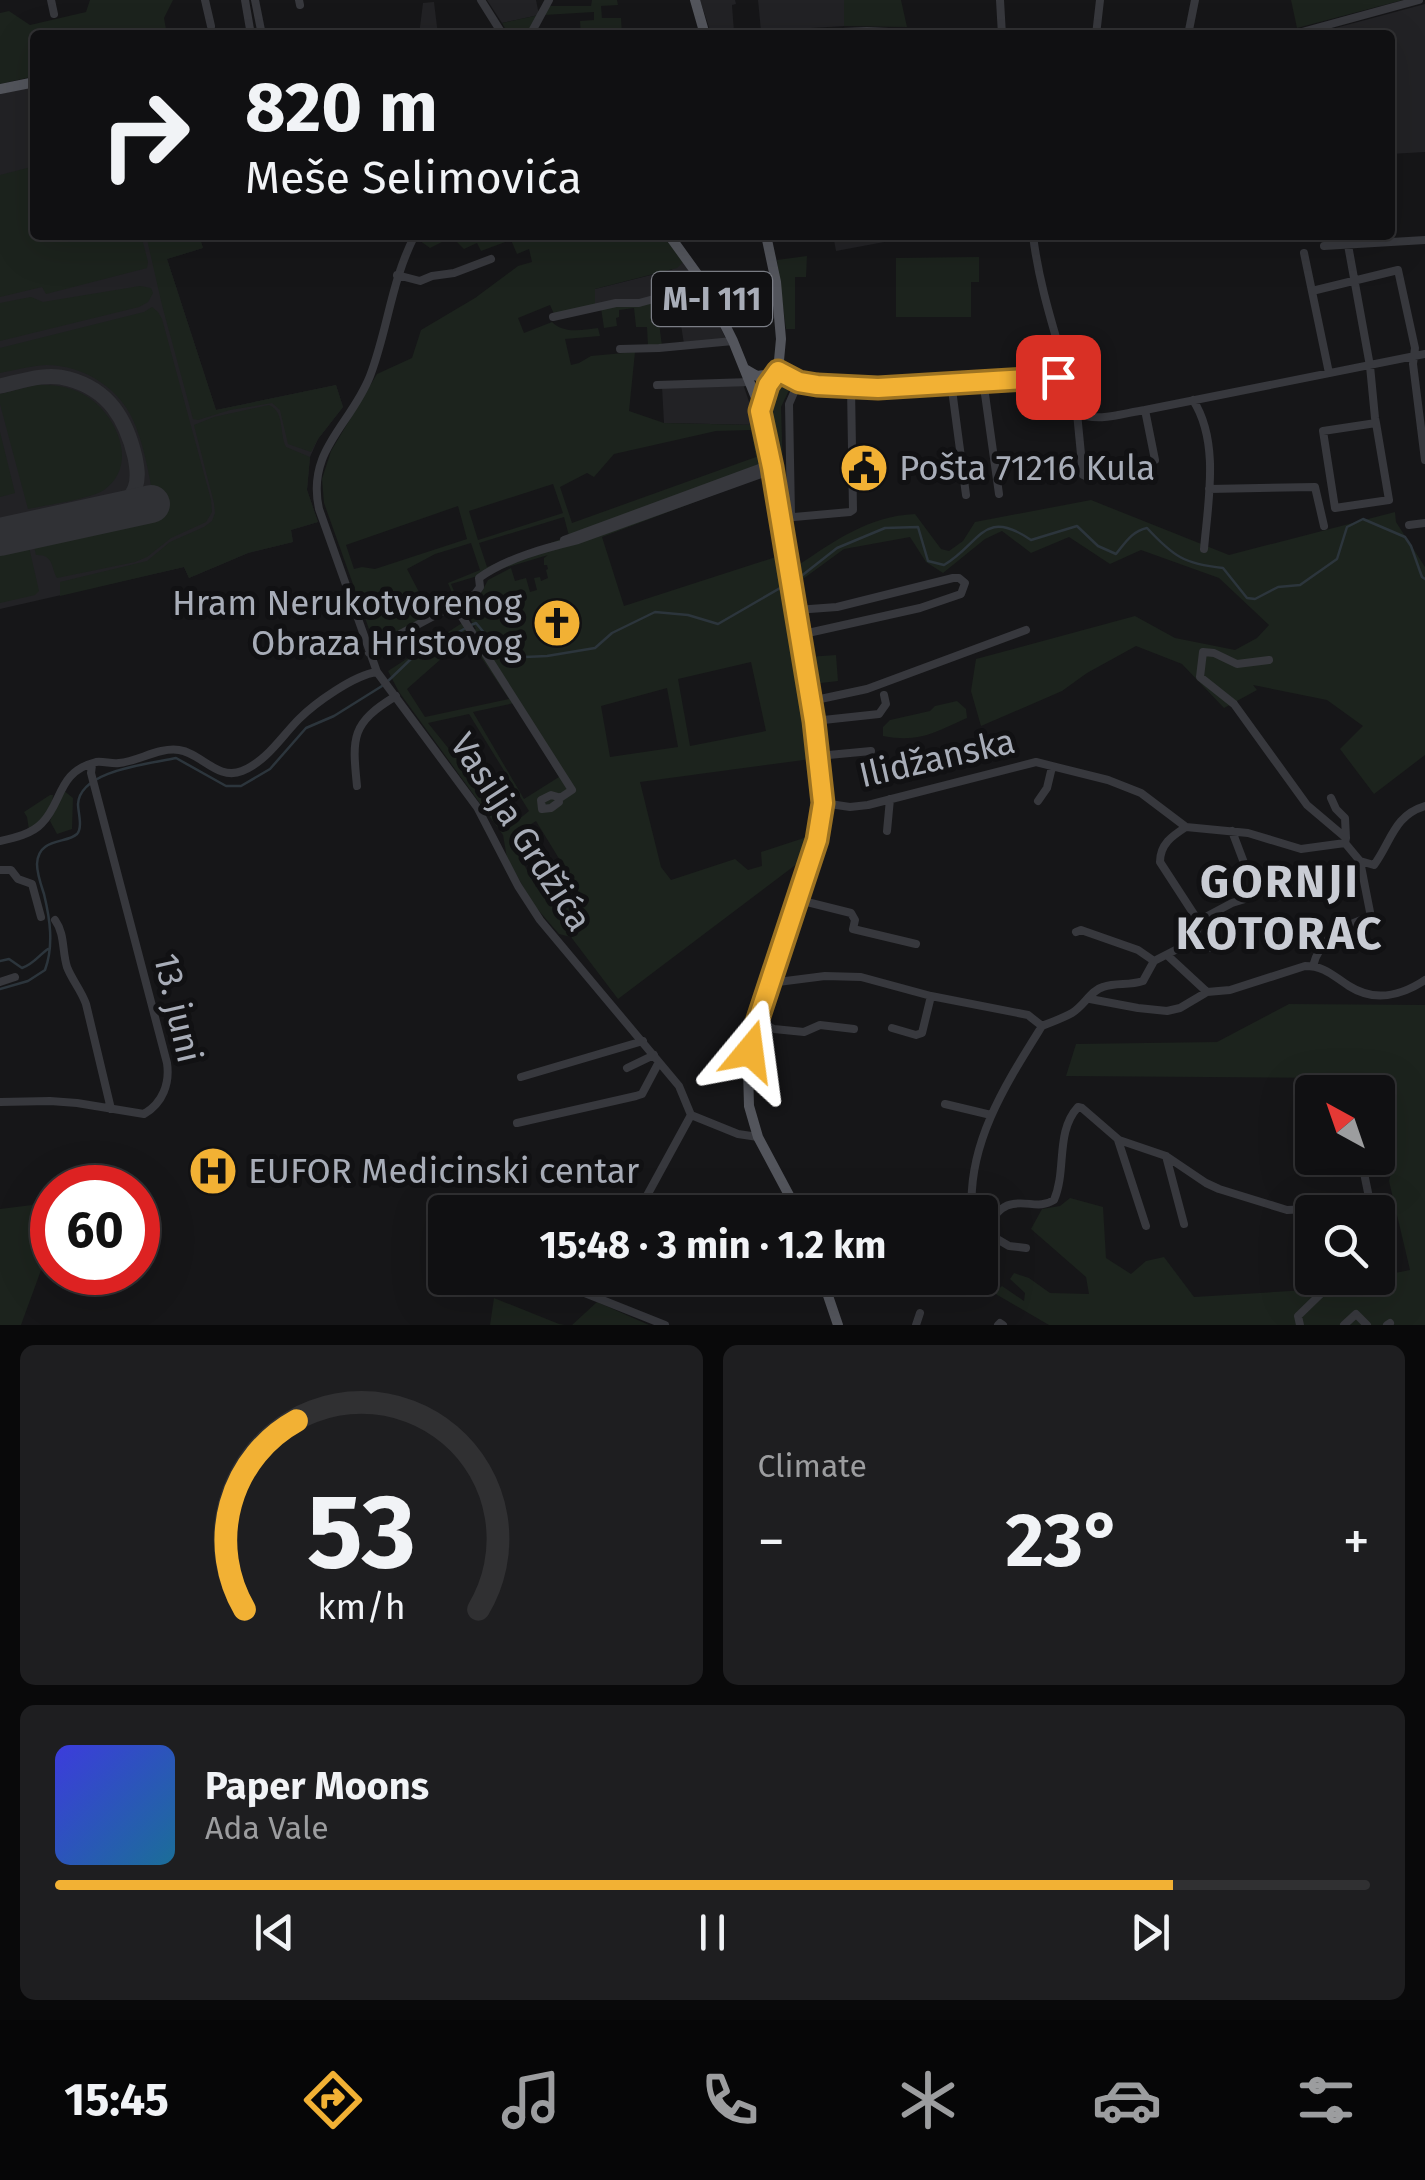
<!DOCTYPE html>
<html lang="en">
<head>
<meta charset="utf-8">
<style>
	body { margin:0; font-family:"Fira Sans",sans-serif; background:#1e1e20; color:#f1f3f6; height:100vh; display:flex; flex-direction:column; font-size:38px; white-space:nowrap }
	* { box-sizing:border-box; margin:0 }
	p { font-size:32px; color:#9c9d9f }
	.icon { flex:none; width:55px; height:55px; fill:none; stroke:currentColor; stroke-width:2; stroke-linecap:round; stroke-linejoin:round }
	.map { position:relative; height:1325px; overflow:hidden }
	.side { display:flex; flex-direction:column; gap:20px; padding:20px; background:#09090a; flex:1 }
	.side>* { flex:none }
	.top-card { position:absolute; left:30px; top:30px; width:1365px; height:210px; border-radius:10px; box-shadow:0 10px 40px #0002,0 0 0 2px #303032; background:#101012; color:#f1f3f6; overflow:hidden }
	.needle { width:65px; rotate:320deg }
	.tools { position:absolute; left:1295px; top:1075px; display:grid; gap:20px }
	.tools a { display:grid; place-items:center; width:100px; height:100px; border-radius:10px; background:#101012; box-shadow:0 10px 40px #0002,0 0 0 2px #303032; font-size:50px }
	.speed { position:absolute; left:30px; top:1165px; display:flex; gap:20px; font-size:50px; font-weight:700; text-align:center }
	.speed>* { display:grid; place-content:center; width:130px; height:130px; border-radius:50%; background:#101012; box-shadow:0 10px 40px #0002,0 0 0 2px #303032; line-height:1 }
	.speed .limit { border:15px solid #d22; background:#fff; color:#111 }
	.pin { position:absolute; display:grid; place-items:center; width:85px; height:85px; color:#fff; margin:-42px; border-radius:20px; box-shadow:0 5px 15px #0006 }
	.me { position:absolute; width:110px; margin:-55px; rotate:16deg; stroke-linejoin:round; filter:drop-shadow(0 0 8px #0008) }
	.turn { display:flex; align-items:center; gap:35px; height:210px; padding:0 50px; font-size:45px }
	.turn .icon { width:130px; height:130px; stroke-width:2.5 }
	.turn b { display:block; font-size:70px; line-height:85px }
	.big { font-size:75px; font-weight:700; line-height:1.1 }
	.side .card { flex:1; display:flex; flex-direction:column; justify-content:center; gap:15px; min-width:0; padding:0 35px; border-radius:15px; background:#1e1e20 }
	.side .dial { align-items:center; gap:0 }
	.dial svg { height:260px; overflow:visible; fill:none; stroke:#303032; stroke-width:7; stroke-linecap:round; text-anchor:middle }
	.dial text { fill:#f1f3f6; stroke:none }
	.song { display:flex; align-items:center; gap:30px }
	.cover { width:120px; height:120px; border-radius:15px; background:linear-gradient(135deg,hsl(240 70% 55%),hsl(200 70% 35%)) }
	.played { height:10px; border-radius:5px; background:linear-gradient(90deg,#f2b134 85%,#303032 85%) }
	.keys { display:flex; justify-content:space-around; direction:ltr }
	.heat { display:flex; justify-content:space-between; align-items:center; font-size:55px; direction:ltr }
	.side .tiles { flex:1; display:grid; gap:20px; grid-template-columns:1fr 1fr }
	.card:last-child { grid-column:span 2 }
	.trip { position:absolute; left:428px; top:1195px; width:570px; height:100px; border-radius:10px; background:#101012; box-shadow:0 10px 40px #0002,0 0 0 2px #303032; font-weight:700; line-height:100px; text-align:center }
	.tabs { display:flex; height:160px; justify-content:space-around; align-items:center; background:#060607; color:#9c9d9f }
	.tabs .icon { width:70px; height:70px }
	.tabs .on { color:#f2b134 }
	.tabs b { font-size:45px; color:#f1f3f6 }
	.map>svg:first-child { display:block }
</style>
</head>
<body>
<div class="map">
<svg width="1425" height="1325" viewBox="0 0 1425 1325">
	<rect width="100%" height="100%" fill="#161618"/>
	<path fill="#222225" d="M487,0H536L539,15L502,23Z
		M700,0H735L736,4L732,5L734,32H713L710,30Z
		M758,0H844V26L761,31Z
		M434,2L438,35H419L423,3Z
		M1425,4V152L1390,154V35H1317V33Z
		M35,86V235H199L203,248L167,259L216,410L336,385L343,407L318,439L310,457L307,490L318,522L291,530L293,542L248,553L189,578L184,567L0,609V94Z
		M833,235H922L836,251Z
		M684,261L699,283L639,300L595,305V289L671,270Z
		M702,288L726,339L684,344L681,325H661L656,301Z
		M743,384L757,425L664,423L662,387Z"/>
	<path fill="#1c231d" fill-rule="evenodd" d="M90,0H173L164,18L167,35H35V76L0,84V13L9,11L30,25L86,12Z
		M592,0H617L618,5L601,6L602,18H621L622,35H581L580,21L594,20V12L544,15L549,6H591Z
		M844,0H901L907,27L844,26Z
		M1291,0H1403L1297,28Z
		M539,15L528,35H509L502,23Z
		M35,166V235H141L148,262L147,268L46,294L42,287L0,297V175Z
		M146,235H199L203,248L167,259L216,410L336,385L343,407L318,439L311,452L288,444L280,410L272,403L230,410L198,420L193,419L162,305Z
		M418,235H663L684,261L677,268L595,289V305L554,314L550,305L518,318L524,333L552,322C564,334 582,330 598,328L600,336L565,339L571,365L579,363L591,356L635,352L629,411L664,423L757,425L764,476L602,537L624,606L782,555L797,566C835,541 868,516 915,514L941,549L949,551L963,541L975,522L1091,500L1229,555L1395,512L1396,522L1425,567V755L1374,794L1340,749L1363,726L1327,700L1253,685L1257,690L1224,708L1182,664L1136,646L1087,673L1062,691L981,726L971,691L976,659L1135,616L1175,638L1235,650L1257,638L1269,625L1219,578L1141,550L1110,564L1069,537L1031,553L1002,531L985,539L943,573L926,562L910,537L844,549L785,592L811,759L640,782L661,867L671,880L735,859L748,870L762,866L761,852L810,836L806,857L618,999L571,937L559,934L533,904L507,858L503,835L399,692L388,671L462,623L468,632L476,629L469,617L477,612L472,602L481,593L488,580L511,568L515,581L526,578L530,592L537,590L534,578L540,577L541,581L548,578L546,570L548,569L547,565H544V558L548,555L451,584L459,603L378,646L374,643L324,503L322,479L331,451L377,374L412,358L421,330L475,298L518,266L532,262L529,249L517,254L511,240L481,251L477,243L464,249L452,237L430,248L416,238ZM751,430L756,457L572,523L560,487L587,473L594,477L614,454L716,431ZM553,484L563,513L478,540L469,511ZM458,506L467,539L375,569L362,567L354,569L346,545ZM564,517L569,536L487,567L479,543ZM471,543L480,570L448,583L456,603L431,615L407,569L435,554ZM467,636L509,699L425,717L407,689ZM751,662L766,731L690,746L678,679ZM667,688L678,747L610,757L601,706ZM514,703L559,777L524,799L473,712ZM469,714L529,811L507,829L487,796L428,723ZM536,821L566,870L536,887L515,848L517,833Z
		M807,256L806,277H795V329H786L777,260Z
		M979,257V282H971V317H896V258Z
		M140,286L151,288L153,293L148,302L139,307L0,341V303L31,297L43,302Z
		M656,300L662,346H648L647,327H636L634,308L619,310V317L616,318L617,326L604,328L601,308Z
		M152,307L158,312L162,319L211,500L212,512L206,522L171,538L147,557L135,562L57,578C51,568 54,554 36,555L34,546L157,518C151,488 147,455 136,427C123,390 85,365 46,365C30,366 15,370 0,373V348L144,312Z
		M783,378L790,388L781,407L784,506L787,507L786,514H784L773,430L767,405L771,390L779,379Z
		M36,385C53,384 73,387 88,397C117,416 139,465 104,490C90,499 47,505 28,509L0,404V394Z
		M269,405C285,412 279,433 286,447L310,457L307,490L318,522L291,530L293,542L248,553L189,578L184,567L60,596V582L147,561L170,542L204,527L212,521L215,513L214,503L194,425L214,417Z
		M0,432L15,493L0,497Z
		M29,547L39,591L35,595L0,603V554Z
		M836,655L838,681L812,684L807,657Z
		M957,701L966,709L967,718C935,732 920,743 883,736V727L890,720L930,711L935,706Z
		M63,790L73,798L72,829L57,834L50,821Z
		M50,795H53C52,811 41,820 29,830L27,817L24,812Z
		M1289,1004L1425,1005V1325H1049L994,1293L1002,1286L1024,1301L1025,1293L1010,1279L1014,1273L1029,1278L1050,1293L1089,1294L1086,1277L1031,1229L1042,1209L1060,1206L1070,1198L1103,1207L1106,1258L1131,1274L1146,1261L1164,1257L1194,1297L1322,1289L1334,1278H1378V1267L1390,1274L1410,1270L1389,1181L1395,1158L1378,1155V1092H1336L1341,1078L1066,1076L1076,1044L1217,1042Z
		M75,1181L72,1187L52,1188V1240L21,1325H0V1209L32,1205L47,1186Z
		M494,1298L559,1324L565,1325H490Z
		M597,1302L649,1325H572Z"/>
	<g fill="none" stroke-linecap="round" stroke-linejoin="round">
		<path stroke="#2c353c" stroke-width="2.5" d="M795,581L837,548L885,528L918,527L928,561L944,565C981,543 983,507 1031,540L1077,526L1098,546L1116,554C1125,543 1132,531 1147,528C1173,556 1184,564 1223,568L1247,598L1255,599L1278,587L1300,585L1337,559L1347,527L1363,519L1405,537L1411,546L1422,577L1425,579
			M471,625L476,623L505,658L547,656L595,648L612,633L655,612L688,615L718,624L787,584
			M388,681L411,659L464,629
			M0,961L9,959L22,968C34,964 39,955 48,949
			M0,989L28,981L45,970C54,945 50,919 44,894C41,885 37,874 37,864C38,837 67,844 77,834C83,827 78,812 78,804C80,770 149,764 176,758L226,786H241L270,769L306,728L334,716L382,686"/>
		<path stroke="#303135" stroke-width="15" d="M0,386C22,381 47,372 69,379C109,390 126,419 135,457C137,467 139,478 135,488C131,500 118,507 108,514"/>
		<path stroke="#303135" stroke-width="38" d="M0,537L151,504"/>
		<path stroke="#37383d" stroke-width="8" d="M51,0L54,14
			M205,0L211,26
			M245,0L251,35
			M255,0L262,35
			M299,0L300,5
			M481,0L503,35
			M1000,0L1002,35
			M530,35L549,0
			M769,35L867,31L955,35
			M1096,35L1100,0
			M1188,35L1195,0
			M1291,35L1419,0
			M1033,235C1040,296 1063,354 1077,413C1098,423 1123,413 1145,410L1425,354
			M1348,245L1370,366L1375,418L1376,423L1389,500L1335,508L1323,431L1376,423
			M1324,246L1425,240
			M1304,253L1329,373
			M397,275L420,281L432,276L454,273L491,259
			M1312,291L1398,270L1415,348L1413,364L1425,460
			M553,317L616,303H639L705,285
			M620,349L659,348L733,341
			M778,371C835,402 920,384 983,380C1012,378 1040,381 1068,375
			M983,380L999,494
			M799,381L789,404L791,515L794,517L850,512L853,510L851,387
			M951,382L966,495
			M657,385L750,382
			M1193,400C1220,442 1208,502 1204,549
			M1145,410L1155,460
			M1077,413L1083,475L1087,477L1115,475
			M1209,489L1315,487L1324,526
			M1409,525L1425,523
			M564,540L762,467L766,468
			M455,606L572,790L560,798
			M796,610L837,607L953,578H959L965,583L961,594L920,608L799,635
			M369,653L402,633L475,594L480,587L479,578C507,558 545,548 578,540L764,473L766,468L772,467
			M1269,660L1237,664L1214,653L1203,652L1200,677L1234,704L1307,805L1346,838L1345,843
			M377,672L319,509C306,450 351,425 370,376C388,329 391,281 415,235
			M811,701L867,689L1026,630
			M814,721L879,714L886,704L884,695
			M818,756L871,751
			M357,786C352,737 351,723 396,696
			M551,795L558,797L559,802L551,808L542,809L541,800Z
			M1331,798L1336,809L1345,818L1346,838
			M1038,801L1047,788L1052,767
			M823,803L850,807L868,805L1036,762L1108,780L1141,793L1186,827L1248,833L1301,849L1345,843L1360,861L1371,917C1344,924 1320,938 1313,966
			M887,831L890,799
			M1232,831L1246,868
			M0,841C14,838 32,834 42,823C63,802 57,772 96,762C103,761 112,764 119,763C139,761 159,747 179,750C201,753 218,781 242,771C267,761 281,737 299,719C315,703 354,675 377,672L477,807L518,886L540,920L679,1086L691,1115L738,1134L758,1137
			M1360,861L1374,865C1391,842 1394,815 1425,806
			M0,870H11L18,879L32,884L41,917
			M799,900L851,913L855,920L853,929L916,944
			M55,920C65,934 62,951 67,967C72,980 81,990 86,1004L111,1109
			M1198,921L1232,903L1245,899
			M1076,932L1081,930L1138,950L1154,961
			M1195,940L1211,948L1221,944L1227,946
			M1167,955L1207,992
			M0,982L15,977
			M770,983L825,976L861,977L931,996L1028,1015L1042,1026
			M1090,999L1138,1008L1167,1011L1180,1008L1207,992L1230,990L1305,966C1325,966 1333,976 1349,986C1374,1002 1401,996 1425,980
			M757,1021L774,1029L804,1032L820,1025L854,1029
			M1042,1026C1052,1022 1063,1018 1072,1013C1084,1006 1091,990 1103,987C1117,982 1128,986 1143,981L1154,961L1195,940L1199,922L1160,862C1160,844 1172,836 1186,827
			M892,1028L916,1035L922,1033L931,996
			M627,1068L654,1055
			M521,1077L643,1041
			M0,1102L50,1101L77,1103L144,1114C163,1103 170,1083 167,1063L91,773L92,765
			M945,1104L991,1115
			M517,1123L636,1096L642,1094L659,1062
			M1118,1140L1146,1226
			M1166,1156L1184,1224
			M1364,1173L1372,1212
			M530,1212L543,1208L542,1203
			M638,1212L691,1115
			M824,1212L841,1207L846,1211
			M972,1212C967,1143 1007,1082 1042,1026
			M980,1228C993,1223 997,1206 1013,1204C1028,1201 1040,1209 1054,1200C1067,1170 1055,1132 1078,1107L1082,1108L1119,1140L1166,1156L1206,1183L1219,1189L1287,1210L1311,1209L1322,1212
			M980,1229L1009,1246L1026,1248
			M1378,1231L1387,1245L1384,1253L1378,1255
			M547,1278L665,1325
			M825,1286L843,1278
			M593,1295L603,1278
			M916,1325L920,1313
			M998,1325L1000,1323L1003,1325
			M1300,1325L1298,1316L1334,1281L1333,1278
			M1344,1325L1356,1314L1367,1325
			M1387,1325L1390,1323"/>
		<path stroke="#53555c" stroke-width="10" d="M695,0L705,35
			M0,89L35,82
			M669,235L705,285L733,341L758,403L772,467L818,756L823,803L817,840L757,1021L748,1069L749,1106L758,1137L798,1212
			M745,369L757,376L772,374
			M761,408L768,385L778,371L781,339L776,282L766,235
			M822,1278L838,1325"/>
	</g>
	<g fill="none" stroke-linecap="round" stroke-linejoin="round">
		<g stroke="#9d7322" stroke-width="25">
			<path id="route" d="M750,1051L757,1022L817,840L823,803L814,721L772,467L760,411L768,385L778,371L799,382L817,385L878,388L1058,377"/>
		</g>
		<use href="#route" stroke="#f2b134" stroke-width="18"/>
	</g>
	<defs>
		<g id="civic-disc" transform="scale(2.5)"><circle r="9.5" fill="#f2b134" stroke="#111113"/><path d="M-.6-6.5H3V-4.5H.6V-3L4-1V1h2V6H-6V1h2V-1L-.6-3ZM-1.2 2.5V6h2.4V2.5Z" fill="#111"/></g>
		<g id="church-disc" transform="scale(2.5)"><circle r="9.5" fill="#f2b134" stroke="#111113"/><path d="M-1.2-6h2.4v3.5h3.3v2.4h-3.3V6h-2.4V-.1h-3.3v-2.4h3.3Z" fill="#111"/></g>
		<g id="hospital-disc" transform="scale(2.5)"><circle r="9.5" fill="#f2b134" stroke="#111113"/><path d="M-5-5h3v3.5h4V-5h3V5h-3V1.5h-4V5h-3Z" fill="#111"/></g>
	</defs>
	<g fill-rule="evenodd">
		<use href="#civic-disc" x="864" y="468"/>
		<use href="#church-disc" x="557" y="623"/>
		<use href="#hospital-disc" x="213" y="1171"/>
	</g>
	<g text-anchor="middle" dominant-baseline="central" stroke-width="10" stroke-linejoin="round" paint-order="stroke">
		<rect fill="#111113" stroke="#7b7e86" stroke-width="2.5" x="652" y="272" width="120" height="54" rx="8"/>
		<g font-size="32" font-weight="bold" fill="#a8adb8">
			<text x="712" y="299">M-I 111</text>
		</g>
		<g font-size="35" fill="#a8adb8" stroke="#111113" text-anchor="start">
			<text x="899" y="468">Pošta 71216 Kula</text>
			<text x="522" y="603" text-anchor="end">Hram Nerukotvorenog<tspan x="522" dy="40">Obraza Hristovog</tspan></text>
			<text x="248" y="1171">EUFOR Medicinski centar</text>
		</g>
		<g font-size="35" fill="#a8adb8" stroke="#111113">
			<text transform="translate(937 758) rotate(-13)">Ilidžanska</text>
			<text transform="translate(521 832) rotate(57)">Vasilja Grdžića</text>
			<text transform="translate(178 1008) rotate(77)">13. juni</text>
		</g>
		<g font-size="45" font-weight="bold" letter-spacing="2.5" fill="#c9ccd4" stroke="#111113">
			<text x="1280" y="882">GORNJI<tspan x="1280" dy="52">KOTORAC</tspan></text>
		</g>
	</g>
</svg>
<div class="tools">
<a><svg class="needle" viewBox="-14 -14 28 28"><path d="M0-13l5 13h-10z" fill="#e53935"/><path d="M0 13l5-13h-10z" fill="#9c9d9f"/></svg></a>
<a><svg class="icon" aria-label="search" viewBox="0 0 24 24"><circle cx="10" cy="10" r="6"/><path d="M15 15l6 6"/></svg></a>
</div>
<div class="speed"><div class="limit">60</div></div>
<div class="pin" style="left:1058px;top:377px;background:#d93025"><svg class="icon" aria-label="arrive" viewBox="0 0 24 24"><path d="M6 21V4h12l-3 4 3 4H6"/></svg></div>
<svg class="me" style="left:750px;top:1051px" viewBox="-20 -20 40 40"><path d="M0-17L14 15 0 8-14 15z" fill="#f2b134" stroke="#fff" stroke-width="4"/></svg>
<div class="trip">15:48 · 3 min · 1.2 km</div>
<div class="top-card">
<div class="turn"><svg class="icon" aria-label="right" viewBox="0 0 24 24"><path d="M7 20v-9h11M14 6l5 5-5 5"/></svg><div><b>820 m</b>Meše Selimovića</div></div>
</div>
</div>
<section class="side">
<div class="tiles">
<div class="card dial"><svg viewBox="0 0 100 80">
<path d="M14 69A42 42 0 1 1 86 69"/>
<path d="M14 69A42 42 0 0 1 30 11" stroke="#f2b134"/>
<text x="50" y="56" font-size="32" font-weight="700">53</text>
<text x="50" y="72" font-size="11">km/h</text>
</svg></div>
<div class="card"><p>Climate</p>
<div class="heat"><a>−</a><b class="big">23°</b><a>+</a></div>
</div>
<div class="card">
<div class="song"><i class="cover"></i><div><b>Paper Moons</b><p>Ada Vale</p></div></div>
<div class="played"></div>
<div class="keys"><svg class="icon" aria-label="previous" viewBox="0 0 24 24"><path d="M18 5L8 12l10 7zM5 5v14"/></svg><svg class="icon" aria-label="pause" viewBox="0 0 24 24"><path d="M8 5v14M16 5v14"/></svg><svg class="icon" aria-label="next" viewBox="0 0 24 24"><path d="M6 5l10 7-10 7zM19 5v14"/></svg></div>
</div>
</div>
</section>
<nav class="tabs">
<b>15:45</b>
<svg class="icon on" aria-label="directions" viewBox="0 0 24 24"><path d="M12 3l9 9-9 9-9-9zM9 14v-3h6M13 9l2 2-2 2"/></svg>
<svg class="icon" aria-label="music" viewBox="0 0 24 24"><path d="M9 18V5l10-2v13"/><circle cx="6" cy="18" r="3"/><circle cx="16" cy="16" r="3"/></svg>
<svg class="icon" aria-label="phone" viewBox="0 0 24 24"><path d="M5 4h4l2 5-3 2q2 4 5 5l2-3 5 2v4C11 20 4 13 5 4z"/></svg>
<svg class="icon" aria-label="climate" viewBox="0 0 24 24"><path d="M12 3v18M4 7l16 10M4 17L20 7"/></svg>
<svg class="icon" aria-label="car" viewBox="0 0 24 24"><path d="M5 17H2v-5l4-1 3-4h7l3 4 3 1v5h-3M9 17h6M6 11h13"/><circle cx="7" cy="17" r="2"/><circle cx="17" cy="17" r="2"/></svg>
<svg class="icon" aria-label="filters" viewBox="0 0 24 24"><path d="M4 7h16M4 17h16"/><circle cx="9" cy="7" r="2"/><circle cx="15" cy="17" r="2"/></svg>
</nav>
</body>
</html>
